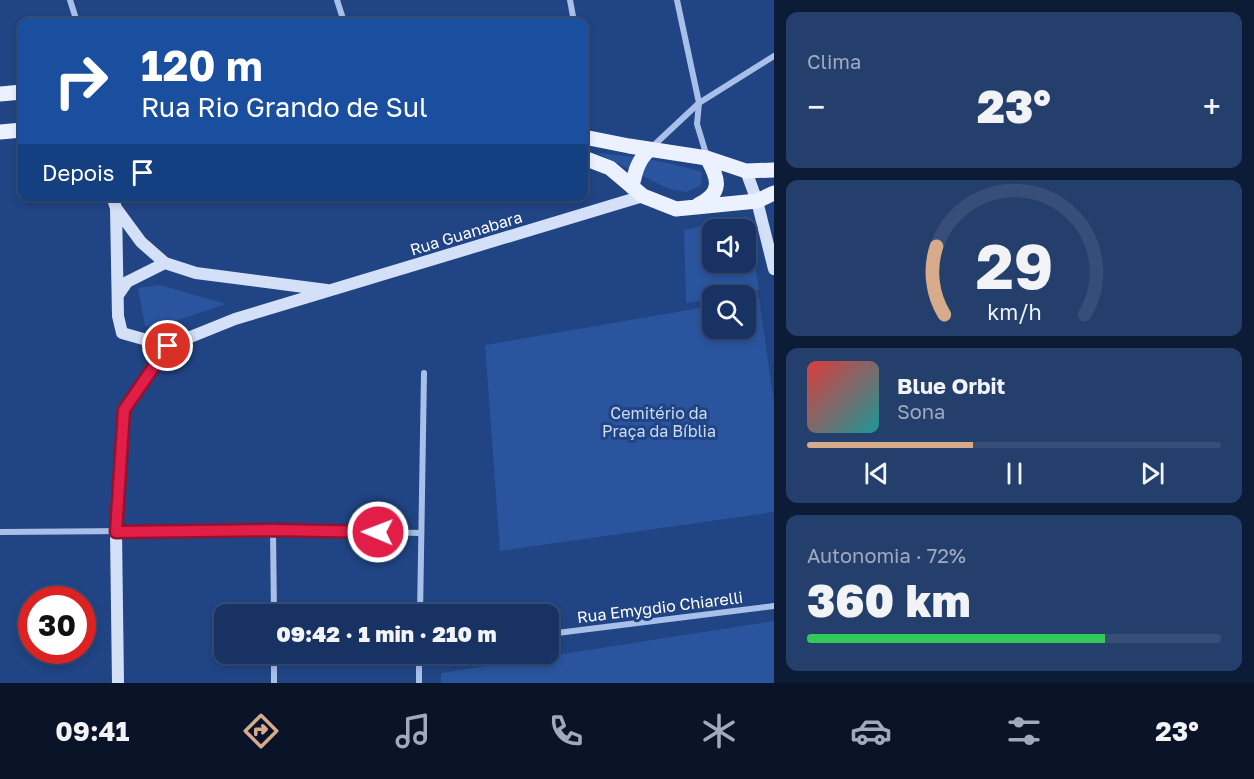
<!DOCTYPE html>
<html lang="pt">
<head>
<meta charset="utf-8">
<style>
	body { margin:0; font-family:"Golos Text",sans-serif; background:#253f6c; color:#f1f3f6; height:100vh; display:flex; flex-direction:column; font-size:22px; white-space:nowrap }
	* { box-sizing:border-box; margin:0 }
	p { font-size:20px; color:#9faabe }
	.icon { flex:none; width:33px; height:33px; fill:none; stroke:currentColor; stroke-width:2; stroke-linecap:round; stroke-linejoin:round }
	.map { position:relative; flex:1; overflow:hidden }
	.details { display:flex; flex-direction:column; gap:12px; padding:12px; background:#0d1c36; width:480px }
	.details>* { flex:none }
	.banner { position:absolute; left:18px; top:18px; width:570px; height:183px; border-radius:12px; box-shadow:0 3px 9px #0003,0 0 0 2px #364e78; background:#1a4fa0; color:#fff; overflow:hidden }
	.fabs { position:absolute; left:702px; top:219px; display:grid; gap:12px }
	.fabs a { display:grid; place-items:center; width:54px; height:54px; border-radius:12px; background:#183363; box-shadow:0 3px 9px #0003,0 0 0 2px #364e78; font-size:30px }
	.speed { position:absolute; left:18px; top:586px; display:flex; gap:12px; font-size:30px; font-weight:700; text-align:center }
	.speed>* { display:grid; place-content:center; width:78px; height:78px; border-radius:50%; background:#183363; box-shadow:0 3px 9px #0003,0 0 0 2px #364e78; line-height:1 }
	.speed .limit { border:9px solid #d22; background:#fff; color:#111 }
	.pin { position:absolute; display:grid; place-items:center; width:51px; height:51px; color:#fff; margin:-26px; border:3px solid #fff; border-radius:50%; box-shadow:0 2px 6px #0007 }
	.me { position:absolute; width:66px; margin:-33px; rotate:271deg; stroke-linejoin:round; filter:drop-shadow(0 0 4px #0008) }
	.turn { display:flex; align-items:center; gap:21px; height:126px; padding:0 24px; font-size:27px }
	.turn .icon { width:78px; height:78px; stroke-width:2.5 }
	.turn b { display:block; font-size:42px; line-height:51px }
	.then { display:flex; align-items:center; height:57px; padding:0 24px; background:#0003; gap:12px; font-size:22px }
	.big { font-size:45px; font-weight:800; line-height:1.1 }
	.details .widget { flex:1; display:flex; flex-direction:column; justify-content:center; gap:9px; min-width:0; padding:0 21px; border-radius:12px; background:#253f6c }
	.details .dial { align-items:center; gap:0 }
	.dial svg { height:156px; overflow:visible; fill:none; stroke:#364e78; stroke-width:7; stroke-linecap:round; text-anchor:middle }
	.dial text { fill:#f1f3f6; stroke:none }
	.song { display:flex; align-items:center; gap:18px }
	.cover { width:72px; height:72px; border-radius:9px; background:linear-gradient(135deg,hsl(0 70% 55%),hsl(180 70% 35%)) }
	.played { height:6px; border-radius:3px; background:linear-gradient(90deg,#d6ab8b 40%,#364e78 40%) }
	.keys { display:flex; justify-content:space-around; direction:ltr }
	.heat { display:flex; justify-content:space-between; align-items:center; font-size:33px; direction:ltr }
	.charge { height:9px; border-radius:4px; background:linear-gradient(90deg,#34c759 72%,#364e78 0) }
	.trip { position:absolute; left:214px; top:604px; width:345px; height:60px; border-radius:12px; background:#183363; box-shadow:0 3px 9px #0003,0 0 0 2px #364e78; font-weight:800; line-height:60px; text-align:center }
	.tab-bar { display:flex; height:96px; justify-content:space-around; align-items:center; background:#0a1428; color:#9faabe }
	.tab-bar .icon { width:42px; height:42px }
	.tab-bar .selected { color:#d6ab8b }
	.tab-bar b { font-size:27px; color:#f1f3f6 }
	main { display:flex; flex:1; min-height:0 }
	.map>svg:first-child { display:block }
</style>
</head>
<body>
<main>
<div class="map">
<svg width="774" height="683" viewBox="0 0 774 683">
	<rect width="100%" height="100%" fill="#204484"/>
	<path fill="#2a549d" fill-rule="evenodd" d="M597,153C633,156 667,161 702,172L701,185L687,192L669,189Z
		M747,216L759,290L731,295L712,296V299L686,303L684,230ZM712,230H746V262H712Z
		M160,285L226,304L158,327L145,326L138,288Z
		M759,298L774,403V512L500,551L485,345L712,306V328H746V301Z
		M774,621V683H441V673Z"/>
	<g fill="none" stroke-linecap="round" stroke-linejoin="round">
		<path stroke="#a8c0e9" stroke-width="6" d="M70,0L77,22
			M337,0L344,22
			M570,0L574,22
			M677,0L699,103L697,124L707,157
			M584,83L586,100L584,109
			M652,147L699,103L774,56
			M273,530L274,615
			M0,532L273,530L421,533
			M420,615L424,373
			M549,634L774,606
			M274,654V683
			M419,683V654"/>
		<path stroke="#d3e0f7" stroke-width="12" d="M746,171L757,201L774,269
			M112,196L116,208L118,316L122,333L168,346L235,319L643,196
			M116,208L141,242L165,263L196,273L327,290
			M118,295L127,282L165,263
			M118,683L116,532L124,410L168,346"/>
		<path stroke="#ebf1fe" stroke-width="15" d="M0,94L22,92
			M0,132L22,130
			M584,137L629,146L707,158L746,171L774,170
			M584,158L610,168L643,196L676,209L757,201L774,193
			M632,187C635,172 638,160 649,150
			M698,205C723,193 719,179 707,158"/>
	</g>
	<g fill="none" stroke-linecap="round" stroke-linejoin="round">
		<g stroke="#92132f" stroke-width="15">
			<path id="route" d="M168,346L124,410L116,532L273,530L378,532"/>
		</g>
		<use href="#route" stroke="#e11d48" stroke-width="10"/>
	</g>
	<g text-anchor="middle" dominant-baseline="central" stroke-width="6" stroke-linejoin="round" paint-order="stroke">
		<g font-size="16" fill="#fff" stroke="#204484">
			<text transform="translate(466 233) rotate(-17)">Rua Guanabara</text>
			<text transform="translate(660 607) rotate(-7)">Rua Emygdio Chiarelli</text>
		</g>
		<g font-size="16" fill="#ccdcf7" stroke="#204484">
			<text x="659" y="413">Cemitério da<tspan x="659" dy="18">Praça da Bíblia</tspan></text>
		</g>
	</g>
</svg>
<div class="fabs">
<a><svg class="icon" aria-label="sound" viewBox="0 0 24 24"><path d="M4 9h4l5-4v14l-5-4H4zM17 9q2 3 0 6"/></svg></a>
<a><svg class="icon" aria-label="search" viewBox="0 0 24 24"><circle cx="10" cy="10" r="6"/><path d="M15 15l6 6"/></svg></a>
</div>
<div class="speed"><div class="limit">30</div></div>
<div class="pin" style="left:168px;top:346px;background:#d93025"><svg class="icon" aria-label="arrive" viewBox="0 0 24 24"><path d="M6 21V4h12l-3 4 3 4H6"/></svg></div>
<svg class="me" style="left:378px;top:532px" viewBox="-20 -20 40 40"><circle r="17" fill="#e11d48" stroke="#fff" stroke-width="3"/><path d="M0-11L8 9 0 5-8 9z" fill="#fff"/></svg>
<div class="trip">09:42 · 1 min · 210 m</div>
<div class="banner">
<div class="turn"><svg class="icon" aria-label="right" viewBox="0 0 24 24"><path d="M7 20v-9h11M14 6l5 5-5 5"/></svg><div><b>120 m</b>Rua Rio Grando de Sul</div></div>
<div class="then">Depois<svg class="icon" aria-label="arrive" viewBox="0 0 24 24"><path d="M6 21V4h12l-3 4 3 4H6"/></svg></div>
</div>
</div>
<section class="details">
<div class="widget"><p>Clima</p>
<div class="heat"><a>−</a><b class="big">23°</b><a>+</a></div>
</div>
<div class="widget dial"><svg viewBox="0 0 100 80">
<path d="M14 69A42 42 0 1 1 86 69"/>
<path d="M14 69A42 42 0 0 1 10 34" stroke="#d6ab8b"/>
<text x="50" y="56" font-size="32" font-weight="700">29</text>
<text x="50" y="72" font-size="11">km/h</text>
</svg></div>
<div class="widget">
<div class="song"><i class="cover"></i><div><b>Blue Orbit</b><p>Sona</p></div></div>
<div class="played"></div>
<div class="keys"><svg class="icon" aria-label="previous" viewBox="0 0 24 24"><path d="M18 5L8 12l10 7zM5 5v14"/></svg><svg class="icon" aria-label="pause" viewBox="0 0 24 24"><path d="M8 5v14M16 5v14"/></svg><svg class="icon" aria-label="next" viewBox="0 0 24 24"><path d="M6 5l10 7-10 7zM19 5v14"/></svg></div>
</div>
<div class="widget"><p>Autonomia · 72%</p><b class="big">360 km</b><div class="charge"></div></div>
</section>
</main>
<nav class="tab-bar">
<b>09:41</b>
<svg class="icon selected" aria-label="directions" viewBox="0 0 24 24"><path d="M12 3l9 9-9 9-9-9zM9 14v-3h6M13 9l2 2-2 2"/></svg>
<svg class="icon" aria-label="music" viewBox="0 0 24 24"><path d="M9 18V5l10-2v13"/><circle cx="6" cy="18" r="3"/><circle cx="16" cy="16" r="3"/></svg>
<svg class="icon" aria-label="phone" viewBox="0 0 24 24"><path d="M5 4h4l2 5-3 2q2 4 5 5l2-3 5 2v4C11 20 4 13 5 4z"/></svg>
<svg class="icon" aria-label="climate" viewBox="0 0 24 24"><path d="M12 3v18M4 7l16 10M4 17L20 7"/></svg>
<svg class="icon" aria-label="car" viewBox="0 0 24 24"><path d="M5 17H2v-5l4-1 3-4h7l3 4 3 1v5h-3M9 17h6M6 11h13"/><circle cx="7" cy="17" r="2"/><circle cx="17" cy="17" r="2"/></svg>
<svg class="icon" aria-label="filters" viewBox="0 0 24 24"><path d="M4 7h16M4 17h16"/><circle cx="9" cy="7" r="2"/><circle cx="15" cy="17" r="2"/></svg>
<b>23°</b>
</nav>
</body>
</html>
